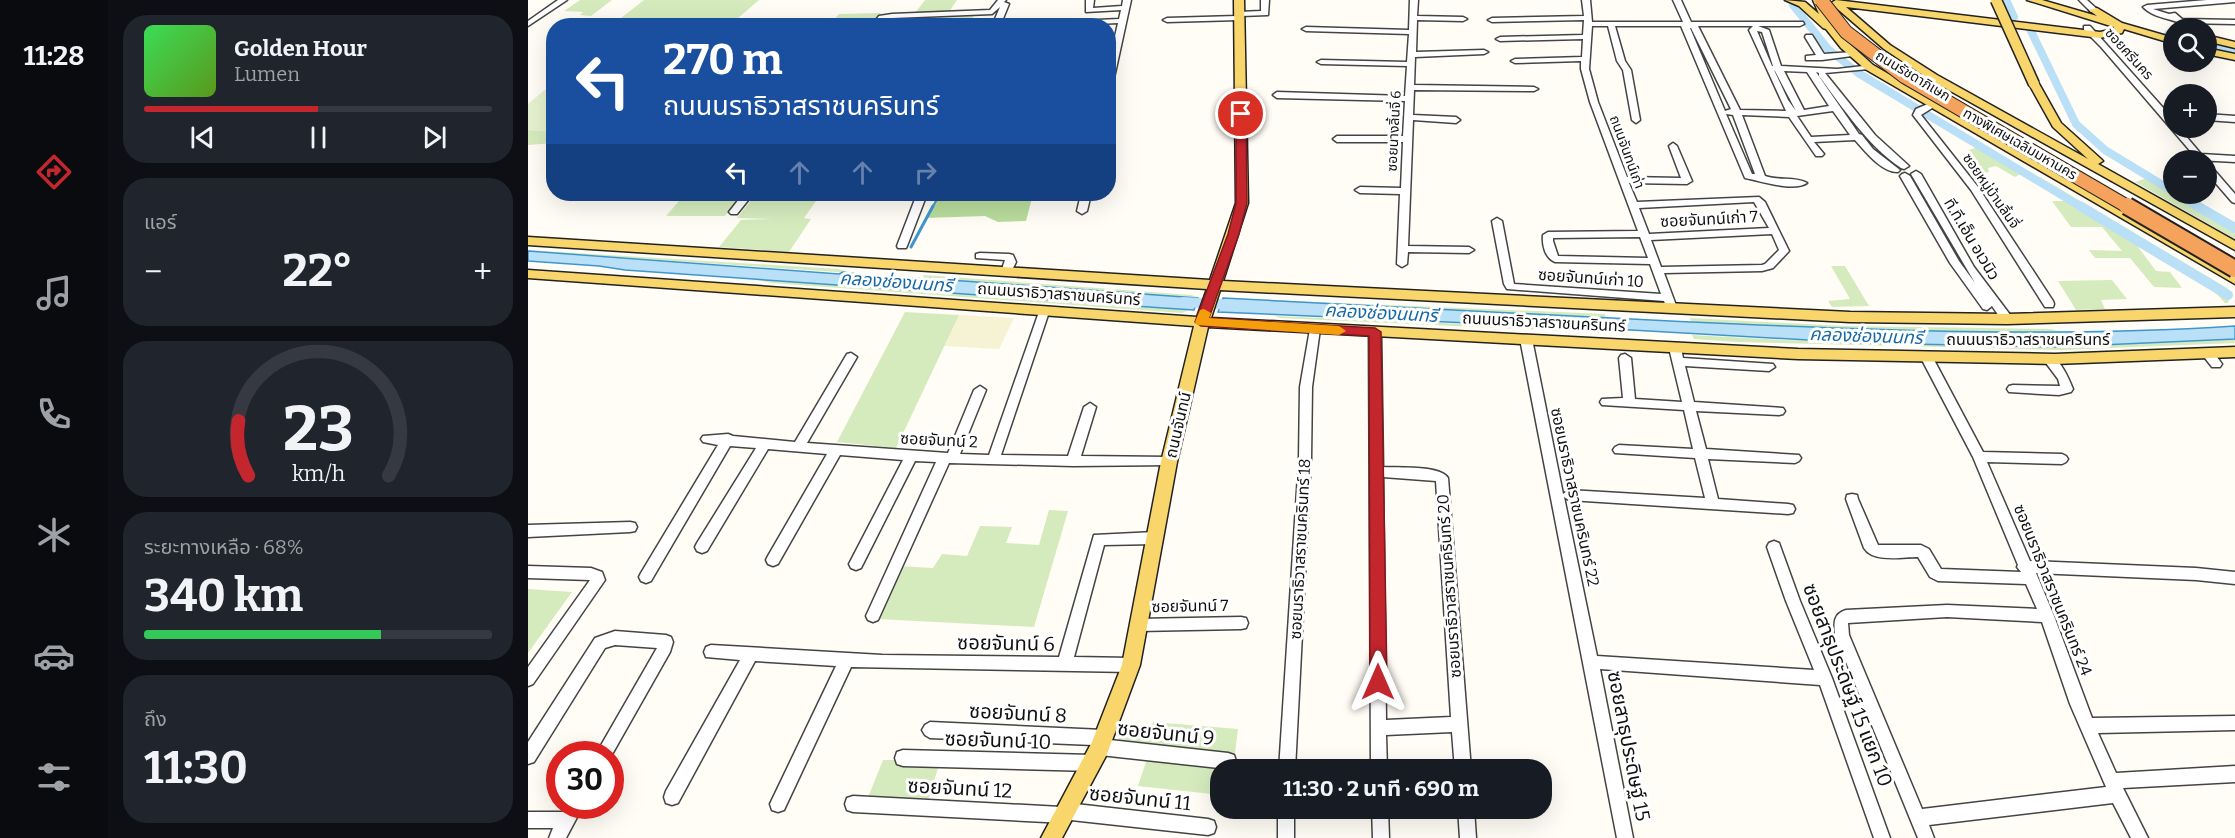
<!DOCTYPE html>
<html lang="th">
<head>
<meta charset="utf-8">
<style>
	body { margin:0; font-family:Bitter,"Noto Sans Thai",serif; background:#20242c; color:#f1f3f6; height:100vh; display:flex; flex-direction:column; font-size:22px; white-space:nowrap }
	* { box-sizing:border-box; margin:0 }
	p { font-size:20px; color:#9ea1a6 }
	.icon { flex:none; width:33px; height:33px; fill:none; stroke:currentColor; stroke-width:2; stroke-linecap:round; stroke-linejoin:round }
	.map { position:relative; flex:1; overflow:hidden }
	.side { display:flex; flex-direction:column; gap:15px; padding:15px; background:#0d0f14; width:420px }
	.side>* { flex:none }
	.banner { position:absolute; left:18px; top:18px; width:570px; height:183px; border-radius:24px; box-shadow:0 6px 24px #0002; background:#1a4fa0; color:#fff; overflow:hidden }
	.controls { position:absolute; left:1635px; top:18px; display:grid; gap:12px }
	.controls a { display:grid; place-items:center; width:54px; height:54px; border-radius:50%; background:#171b24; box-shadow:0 6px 24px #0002; font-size:30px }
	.speed { position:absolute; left:18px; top:741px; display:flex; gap:12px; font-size:30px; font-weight:700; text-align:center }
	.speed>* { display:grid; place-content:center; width:78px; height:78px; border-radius:50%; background:#171b24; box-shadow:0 6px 24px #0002; line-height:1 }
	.speed .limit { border:9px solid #d22; background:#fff; color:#111 }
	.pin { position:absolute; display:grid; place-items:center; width:51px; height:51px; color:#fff; margin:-26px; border:3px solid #fff; border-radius:50%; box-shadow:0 2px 6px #0007 }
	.me { position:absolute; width:66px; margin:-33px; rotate:0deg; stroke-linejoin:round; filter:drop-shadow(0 0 4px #0008) }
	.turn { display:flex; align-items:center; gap:21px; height:126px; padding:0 18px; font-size:27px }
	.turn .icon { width:78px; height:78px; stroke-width:2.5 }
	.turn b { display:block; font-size:42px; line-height:51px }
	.lanes { display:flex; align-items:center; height:57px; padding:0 18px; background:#0003; justify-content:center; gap:30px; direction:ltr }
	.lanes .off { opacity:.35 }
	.big { font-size:45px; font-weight:700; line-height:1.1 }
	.side .card { flex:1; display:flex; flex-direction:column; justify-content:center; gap:9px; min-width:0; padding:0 21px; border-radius:24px; background:#20242c }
	.side .dial { align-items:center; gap:0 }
	.dial svg { height:156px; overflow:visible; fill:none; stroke:#363941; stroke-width:7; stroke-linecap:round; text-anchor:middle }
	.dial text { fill:#f1f3f6; stroke:none }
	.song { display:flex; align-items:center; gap:18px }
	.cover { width:72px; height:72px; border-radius:9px; background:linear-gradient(135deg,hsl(130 70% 55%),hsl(90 70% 35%)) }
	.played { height:6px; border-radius:3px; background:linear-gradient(90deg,#c4262e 50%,#363941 50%) }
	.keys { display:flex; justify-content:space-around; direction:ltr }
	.heat { display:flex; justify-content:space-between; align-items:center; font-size:33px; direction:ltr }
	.charge { height:9px; border-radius:4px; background:linear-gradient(90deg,#34c759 68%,#363941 0) }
	.trip { position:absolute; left:682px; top:759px; width:342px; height:60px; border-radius:24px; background:#171b24; box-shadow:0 6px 24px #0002; font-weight:700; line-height:60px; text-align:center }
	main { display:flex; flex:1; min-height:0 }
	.tab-bar { display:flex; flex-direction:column; width:108px; justify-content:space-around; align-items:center; background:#090b0e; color:#9ea1a6 }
	.tab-bar .icon { width:42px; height:42px }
	.tab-bar .on { color:#c4262e }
	.tab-bar b { font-size:27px; color:#f1f3f6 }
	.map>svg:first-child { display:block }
</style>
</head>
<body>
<main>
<nav class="tab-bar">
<b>11:28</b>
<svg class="icon on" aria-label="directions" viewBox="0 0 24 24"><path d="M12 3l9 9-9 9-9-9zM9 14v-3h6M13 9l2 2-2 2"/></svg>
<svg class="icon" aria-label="music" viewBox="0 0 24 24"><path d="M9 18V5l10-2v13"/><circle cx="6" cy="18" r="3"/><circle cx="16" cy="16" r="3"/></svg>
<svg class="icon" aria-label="phone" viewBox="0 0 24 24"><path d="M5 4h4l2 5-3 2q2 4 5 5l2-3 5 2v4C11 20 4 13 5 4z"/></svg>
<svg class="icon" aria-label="climate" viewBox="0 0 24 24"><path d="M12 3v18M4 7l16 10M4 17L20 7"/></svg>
<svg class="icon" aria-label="car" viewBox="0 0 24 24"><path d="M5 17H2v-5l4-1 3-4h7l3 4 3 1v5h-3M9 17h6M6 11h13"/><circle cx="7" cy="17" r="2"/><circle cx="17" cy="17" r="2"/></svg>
<svg class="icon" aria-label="filters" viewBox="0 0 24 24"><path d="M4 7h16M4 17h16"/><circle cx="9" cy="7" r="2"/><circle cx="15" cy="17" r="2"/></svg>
</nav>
<section class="side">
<div class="card">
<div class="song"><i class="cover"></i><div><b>Golden Hour</b><p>Lumen</p></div></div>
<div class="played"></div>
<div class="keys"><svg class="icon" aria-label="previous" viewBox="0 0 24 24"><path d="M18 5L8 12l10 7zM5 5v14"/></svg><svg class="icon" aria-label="pause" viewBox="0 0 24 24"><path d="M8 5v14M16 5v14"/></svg><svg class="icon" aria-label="next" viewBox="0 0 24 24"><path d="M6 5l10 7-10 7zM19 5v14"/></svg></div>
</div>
<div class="card"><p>แอร์</p>
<div class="heat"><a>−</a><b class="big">22°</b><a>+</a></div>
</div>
<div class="card dial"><svg viewBox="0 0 100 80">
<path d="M14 69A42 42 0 1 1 86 69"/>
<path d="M14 69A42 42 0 0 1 9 41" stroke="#c4262e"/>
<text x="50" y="56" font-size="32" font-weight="700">23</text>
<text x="50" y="72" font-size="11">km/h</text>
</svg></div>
<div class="card"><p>ระยะทางเหลือ · 68%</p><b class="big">340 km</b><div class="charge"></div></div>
<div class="card"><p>ถึง</p><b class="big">11:30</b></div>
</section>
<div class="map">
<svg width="1707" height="838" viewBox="0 0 1707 838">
	<rect width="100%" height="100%" fill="#fffdf5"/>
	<path fill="#f6f3d4" d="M431,315H432L486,318L471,349L416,346Z"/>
	<path fill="#d5ebbd" d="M52,0H84L63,16L52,15L55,12L36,11Z
		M116,0H231L202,25H84Z
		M397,0H429L421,12L387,13Z
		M353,13L344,25L300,26L311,14Z
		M446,15L441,25L350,26L354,20L362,18Z
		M1396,110L1499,171L1487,177L1468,166L1460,168L1461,172L1456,173L1439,151L1449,147L1393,112Z
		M0,130L25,131V143L0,145Z
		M1512,177L1699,288L1703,294L1700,303H1697L1684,289L1605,240L1628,271L1642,272L1654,288L1626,287L1602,258H1567L1561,250L1594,251L1574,227H1543L1524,201H1542L1507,180Z
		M1619,178L1707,229V239L1607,182Z
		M157,194H215L197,216H138Z
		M228,194H293L276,218L283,219L261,252L191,247L213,220L246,219L209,218Z
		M0,250L310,269L324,273L0,251Z
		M1303,266H1317L1341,306L1304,307L1300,301L1322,299Z
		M396,275L663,295L670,297L394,278Z
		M214,277L244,280L661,310L654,313L244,283Z
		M1584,280L1599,299L1573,300L1577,309L1548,310L1530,281Z
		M695,298L1077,314L1078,318Z
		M377,312L431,315L368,448L309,442Z
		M747,316L1080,330L1081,333L752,318Z
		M1162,318L1317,326L1523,329L1535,332C1411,335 1287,329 1163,322Z
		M1164,335L1257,340L1528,347L1707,339V343L1533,350L1209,342L1166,339Z
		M521,510L540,511L506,627L349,619L371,566L405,568L414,554L439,556L452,526L484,527L478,543L511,545Z
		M0,589L44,592L0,653Z
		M625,722L710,729L705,769L693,770V795L610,786L622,750L588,745L595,728L622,731Z
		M355,760H379L377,767L410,768L400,801L339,800Z"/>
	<path fill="#b9dc9c" d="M411,194H505L498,221L470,222L457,216L397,218Z"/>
	<path fill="#e6f2cf" d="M25,83V131L0,130V104Z"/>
	<path fill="#b9e0f7" stroke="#3f96cf" stroke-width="1.5" d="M0,251L311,274L315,272L358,278H394L670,298L666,310L635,308L97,270L71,266L0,261Z
		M695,298C851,306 1008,315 1162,322C1344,330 1525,338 1707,326V339L1528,347L1332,343L1103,330L690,312Z"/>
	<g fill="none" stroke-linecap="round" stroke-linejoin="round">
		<path stroke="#3f96cf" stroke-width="2" d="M404,208L412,194"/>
		<path stroke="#3f96cf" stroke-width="3" d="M383,247L405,206"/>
		<path stroke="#b9e0f7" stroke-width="8" d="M1478,0L1486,17
			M1265,5L1300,49L1330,73L1555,208
			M1502,29L1548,124L1577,150L1646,192
			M1640,34L1646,36
			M1678,44L1707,51
			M1647,194L1672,208"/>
		<path stroke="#b9e0f7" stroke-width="10" d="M1552,206L1700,295
			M1669,206L1707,228
			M655,302L706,305"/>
		<g stroke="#444" stroke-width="3">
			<path id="minor" d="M30,0H39L0,26V21Z
				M470,0H478L476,2L481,4L472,26H464L472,7L464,14L364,18L357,20L351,26H343L351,16L364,14L462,10Z
				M558,0H566L565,8L594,6L595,0H603L583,92H580V68L590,23L547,25L543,23L547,21L591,19L593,10L558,12Z
				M733,0H741L740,15L713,16L715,18L711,20L639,22L635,20L639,18L709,16L707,14L711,12L733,11Z
				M882,0H890L889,16L935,17L939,19L935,21L889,20L888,52L956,50L960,52L956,54L887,57L886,85L1006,87L1010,89L1006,91L886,90L885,115L928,117L932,120L928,123L885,120L880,246L941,247L946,250L941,253L880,252L879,264L874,267L869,264L872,194L832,193L827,190L832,187L873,188L875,142H809L805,139L809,136H875L877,101L749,98L745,95L749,92L877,96L879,66L793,64L789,62L793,60L879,62L881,34L778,31L774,29L778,27L881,30Z
				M1054,0H1062L1064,22H1155L1145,0H1153L1163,22H1275L1276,24L1272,26H1230L1241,30L1253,66L1309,69L1344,65L1345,67L1341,69L1297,73L1347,135L1381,166L1376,169L1373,168C1339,145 1315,108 1291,76V73L1288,72L1331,134L1334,135L1345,149L1372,170L1370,172C1354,173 1337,151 1327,140L1286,142L1296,154L1294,156H1288L1261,117L1214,115L1237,176C1250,181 1268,176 1279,183C1266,192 1232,181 1217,178L1153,26H1087L1097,61L1103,70L1112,120L1108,123L1104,120L1095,70L1089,61L1080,26H1064L1061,69L1070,102L1099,177L1153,178L1141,146L1145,143L1149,146L1164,181L1159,184L1101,183L1109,202L1231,197L1237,202L1261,251L1245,268L1234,271L1136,273L1149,308L1144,312L1140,311L1136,301L979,289L976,284L964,221L969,218L974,221L986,284L1133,294L1122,264L1027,262C1017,258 1014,245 1015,235L1020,232L1110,231L1062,102L1053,69V61L987,63L983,61L987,59L1054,57L1055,39L972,41L968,39L972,37L1055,35L1056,20L964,22L960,20L964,18L1056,16ZM1170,26H1225L1221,30L1258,111L1212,110ZM1162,28H1163L1203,109L1197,111ZM1229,31L1234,32L1245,66H1244ZM1246,70L1247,71L1268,111L1260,100ZM1256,71L1279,72L1301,106L1276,110ZM1305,111L1322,135L1283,137L1269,116ZM1198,114L1205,115L1227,174H1224ZM1226,202L1241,228L1121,234L1111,208ZM1244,234L1251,250L1237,264L1234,265L1133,267L1123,240ZM1112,237L1120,258L1030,256L1025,241V238Z
				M1551,0H1559L1570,10L1563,12Z
				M1679,0H1707V2L1625,9L1641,14L1647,13L1654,19L1707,20V24L1652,23C1640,18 1624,17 1615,7L1619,5Z
				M1556,26H1562L1646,120V128H1651L1673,154L1707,156V162L1670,160L1573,47L1556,30Z
				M1278,35H1284L1296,54L1324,52L1328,54L1324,56L1294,60H1278V56L1288,55L1277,37Z
				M1402,103L1409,105L1393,115L1450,187L1525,301L1526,304L1525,307H1517L1443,190L1385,115L1388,109Z
				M1678,114L1707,116V122L1678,120Z
				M1678,163L1681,164L1707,194V203L1704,202L1678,172Z
				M1388,171L1393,174L1446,267L1483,316L1484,319L1483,322H1475L1464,306L1459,310L1455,309L1422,263L1372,176L1374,174L1377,173L1382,176L1431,261L1447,283L1383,174Z
				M215,194H225L209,214H203L201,212Z
				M389,194H399L379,246L378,248H370L369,246Z
				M553,194H563L559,211L554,214L549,211Z
				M452,253L481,254L485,255L488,262L482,274L478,275L473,272L477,260L448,258V254Z
				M516,308L521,312L473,455L540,456L556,407L562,403L568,407L553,456L641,457L645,459L647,462L645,465L545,466L421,463L350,620L345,622L340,620L338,616L408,462L387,461L333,568L328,570L323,568L321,564L375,460L312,455L250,564L245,566L240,564L238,560L240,556L299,454L240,449L179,551L174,553L169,551L167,547L169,543L228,448L202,446L123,581L118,583L113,581L111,577L113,573L190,445L175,442L173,439L175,436L200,434L205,436L267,442L319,354L323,353L329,357L279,443L420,453L446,390L452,386L458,390L432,454L461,455L511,312Z
				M787,325L792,329L784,387L783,459L767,770H751L771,459L772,387L782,329Z
				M847,328L853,332L855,467C870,468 912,465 920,478L943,770H927L924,732L858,735L859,770H843L841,332ZM855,477L908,481L923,717L858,720Z
				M998,335L1004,339L1035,494L1041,490L1177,498L1167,458L1087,453L1085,450L1087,447L1091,445L1165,449L1156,410L1074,405L1072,402L1074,399L1095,398L1091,358L1093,355L1097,354L1103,358L1107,399L1154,402L1141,348L1147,344L1153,348L1155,358L1245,364L1247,367L1241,371L1157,366L1166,402L1255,408L1257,411L1255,414L1251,415L1168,411L1178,449L1271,455L1273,458L1271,461L1267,463L1180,459L1190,499L1260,504L1265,505L1267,509L1265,513L1260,514L1041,500L1036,497L1069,656L1286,670L1258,601L1239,547L1241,543L1246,541L1251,543L1272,601L1304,678L1362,838H1346L1292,685L1072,669L1105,838H1089L992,339Z
				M1679,349C1685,351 1690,358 1694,364L1692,367H1684L1673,353L1675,350Z
				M1399,354L1405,358L1455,452L1534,454L1538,456L1540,459L1538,462L1534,464L1459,462L1502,561L1668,568L1707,572V584L1668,580L1508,573L1526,616L1564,718L1707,716V730L1570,733L1588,773L1707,766V782L1595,788L1620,838H1603L1585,803L1401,825L1406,838H1390L1307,635C1306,623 1305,614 1318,610L1419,605L1509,609L1498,584L1410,581L1402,577L1390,557C1375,557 1345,563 1336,548L1318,499L1319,495L1324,494L1329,495L1330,499L1350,545H1393L1401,549L1413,569L1493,572L1489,567L1490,565L1445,457L1393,358ZM1419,617L1514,622L1542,704L1578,787L1394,809L1321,635L1320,623Z
				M1521,355C1533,360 1540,377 1545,389L1543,392L1531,395L1481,392L1479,389L1481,386L1485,385L1532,386L1530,379L1515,359Z
				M102,522L107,523L109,527L107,531L102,532L0,537V525Z
				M627,532L632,534L634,538L632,542L627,544L576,545L546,657L603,658L608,660L610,665L608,670L603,672L323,667L256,810L250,812L244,810L242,804L308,666L227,661L150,803L144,805L138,803L136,797L138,791L212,660L178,657L176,652L178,647L183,645L354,655L531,657L566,535Z
				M0,566L63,568L74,572L77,580L5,684L0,686V667L62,580L0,578Z
				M713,617L718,618L720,623L718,628L713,629L610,631L605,630L603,625L605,620L610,619Z
				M87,631L138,635L143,637L145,642L142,652L82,758V754H68L129,648L87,645L77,648L6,762L0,764V742L67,638Z
				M402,722L575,730L581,733L582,740L700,753L706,755L708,761L706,767L700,769L572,755L566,752L565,745L402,738L397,735L394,730L397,725Z
				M375,750L564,755L570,757L572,763L570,769L564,771L375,766L369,764L367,758L369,752Z
				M325,796L533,807L539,803L680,819L686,821L688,827L686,833L680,835L543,820L537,823L325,812L319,810L317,804L319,798Z
				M38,806H55L38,838H21L25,828H0V812H35Z
				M750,808H766V838H750Z
				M844,808H860L861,838H845Z
				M930,808H946L948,838H932Z"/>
		</g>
		<g stroke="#222" stroke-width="3">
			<path id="major" d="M706,0H716L720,203L695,281L1322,312L1479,314L1707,307V317L1479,324L1322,322L692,290L683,318L1270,349L1527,354L1707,347V357L1527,364L1270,359L680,327L649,462L612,665L579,754L534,838H513L564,742L594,665L633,462L666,326L0,278V270L669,317L679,289L0,245V237L682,280L708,203Z
				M1257,0L1277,2L1291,14L1285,0H1295L1313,36L1345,65L1707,274V284L1337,69L1313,48L1298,29L1295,28L1271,6Z
				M1308,0L1572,32L1586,29V27L1499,0H1514L1569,16L1561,10L1569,8L1594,23L1646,38V44L1596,29L1594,33L1572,38L1318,7L1362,45L1409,75L1560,159L1525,127L1501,84L1510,82L1533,123L1573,159L1575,161L1570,164L1707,241V250L1401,79L1356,49L1305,5L1303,3Z
				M1678,35L1707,42V48L1678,41Z
				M1678,48L1707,54V60L1678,54Z"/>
		</g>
		<use href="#minor" fill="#fff" fill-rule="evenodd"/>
		<use href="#major" fill="#f9d66b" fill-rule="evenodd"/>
		<g stroke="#222" stroke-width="13" stroke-linecap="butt">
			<path id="major-bridge" d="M1468,0L1506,84"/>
		</g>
		<g stroke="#222" stroke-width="15" stroke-linecap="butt">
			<path id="highway-bridge-far1" d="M1293,0L1318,32L1377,77L1602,208"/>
		</g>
		<g stroke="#222" stroke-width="20" stroke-linecap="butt">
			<path id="highway-bridge" d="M1599,206L1707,269"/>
		</g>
		<use href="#major-bridge" stroke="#f9d66b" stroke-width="10"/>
		<use href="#highway-bridge-far1" stroke="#f5a25d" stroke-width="13"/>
		<use href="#highway-bridge" stroke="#f5a25d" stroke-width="16"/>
	</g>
	<path fill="#c4262e" stroke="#7f191e" stroke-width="1.5" d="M713,111L718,114L719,203L711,234L681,318L847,328L853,332L859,682L856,687L850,690L844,687L842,682L841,336L673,326L667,322L700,234L708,203V114Z"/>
	<path fill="#f59e0b" d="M676,309L683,313L681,318L811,326L818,331L811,335L669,325L667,322L672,310Z"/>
	<g text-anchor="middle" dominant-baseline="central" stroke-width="6" stroke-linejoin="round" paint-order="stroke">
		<g font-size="14" fill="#111" stroke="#fff">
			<text transform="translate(1601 54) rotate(48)">ซอยศรีนคร</text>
			<text transform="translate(1385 76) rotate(31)">ถนนรัชดาภิเษก</text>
			<text transform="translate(866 131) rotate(-87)">ซอยนางลิ้นจี่ 6</text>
			<text transform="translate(1492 144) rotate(30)">ทางพิเศษเฉลิมมหานคร</text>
			<text transform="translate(1099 152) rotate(70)">ถนนจันทน์เก่า</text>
			<text transform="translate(1463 191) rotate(55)">ซอยหมู่บ้านลิ้นจี่</text>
		</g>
		<g font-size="16" fill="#111" stroke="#fff">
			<text transform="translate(1181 219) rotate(-3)">ซอยจันทน์เก่า 7</text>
			<text transform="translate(1444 239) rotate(59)">ที.ที.เอ็น อเวนิว</text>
			<text transform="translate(1063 278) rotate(4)">ซอยจันทน์เก่า 10</text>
			<text transform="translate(531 294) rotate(4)">ถนนนราธิวาสราชนครินทร์</text>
			<text transform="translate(1016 322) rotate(3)">ถนนนราธิวาสราชนครินทร์</text>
			<text x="1500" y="339">ถนนนราธิวาสราชนครินทร์</text>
			<text transform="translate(650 425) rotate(-77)">ถนนจันทน์</text>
			<text transform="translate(411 440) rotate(3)">ซอยจันทน์ 2</text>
			<text transform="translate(1047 497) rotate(78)">ซอยนราธิวาสราชนครินทร์ 22</text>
			<text transform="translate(772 549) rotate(-87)">ซอยนราธิวาสราชนครินทร์ 18</text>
			<text transform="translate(921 586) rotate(-94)">ซอยนราธิวาสราชนครินทร์ 20</text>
			<text transform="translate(1525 590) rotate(68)">ซอยนราธิวาสราชนครินทร์ 24</text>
			<text transform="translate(662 606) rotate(-1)">ซอยจันทน์ 7</text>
		</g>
		<g font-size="18" font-style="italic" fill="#1768a6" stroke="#fff">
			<text transform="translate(368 282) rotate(4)">คลองช่องนนทรี</text>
			<text transform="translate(853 313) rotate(3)">คลองช่องนนทรี</text>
			<text transform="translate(1338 336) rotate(2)">คลองช่องนนทรี</text>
		</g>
		<g font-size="20" fill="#111" stroke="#fff">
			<text transform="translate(478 643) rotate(1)">ซอยจันทน์ 6</text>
			<text transform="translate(1320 685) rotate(69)">ซอยสาธุประดิษฐ์ 15 แยก 10</text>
			<text transform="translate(490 713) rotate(3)">ซอยจันทน์ 8</text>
			<text transform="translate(638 733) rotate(6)">ซอยจันทน์ 9</text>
			<text transform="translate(470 740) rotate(2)">ซอยจันทน์ 10</text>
			<text transform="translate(1101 746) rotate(79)">ซอยสาธุประดิษฐ์ 15</text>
			<text transform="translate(432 788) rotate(3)">ซอยจันทน์ 12</text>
			<text transform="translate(612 798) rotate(6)">ซอยจันทน์ 11</text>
		</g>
	</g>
</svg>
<div class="controls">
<a><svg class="icon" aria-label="search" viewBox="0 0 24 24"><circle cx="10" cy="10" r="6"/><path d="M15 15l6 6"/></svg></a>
<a>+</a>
<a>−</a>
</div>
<div class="speed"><div class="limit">30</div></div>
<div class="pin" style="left:713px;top:114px;background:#d93025"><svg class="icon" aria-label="arrive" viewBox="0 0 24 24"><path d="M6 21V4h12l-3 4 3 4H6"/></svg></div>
<svg class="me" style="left:850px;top:682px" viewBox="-20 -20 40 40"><path d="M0-17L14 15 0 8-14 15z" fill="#c4262e" stroke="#fff" stroke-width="4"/></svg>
<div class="trip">11:30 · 2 นาที · 690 m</div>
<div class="banner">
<div class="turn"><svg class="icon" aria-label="left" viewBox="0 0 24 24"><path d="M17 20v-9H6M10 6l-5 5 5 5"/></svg><div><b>270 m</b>ถนนนราธิวาสราชนครินทร์</div></div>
<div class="lanes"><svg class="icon" aria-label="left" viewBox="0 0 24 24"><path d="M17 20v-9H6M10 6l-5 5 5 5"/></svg><svg class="icon off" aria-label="ahead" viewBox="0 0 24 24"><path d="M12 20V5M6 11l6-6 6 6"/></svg><svg class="icon off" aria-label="ahead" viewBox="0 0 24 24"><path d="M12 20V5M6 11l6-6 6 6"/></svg><svg class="icon off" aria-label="right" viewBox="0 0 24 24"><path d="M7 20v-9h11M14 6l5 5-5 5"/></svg></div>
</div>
</div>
</main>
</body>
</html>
